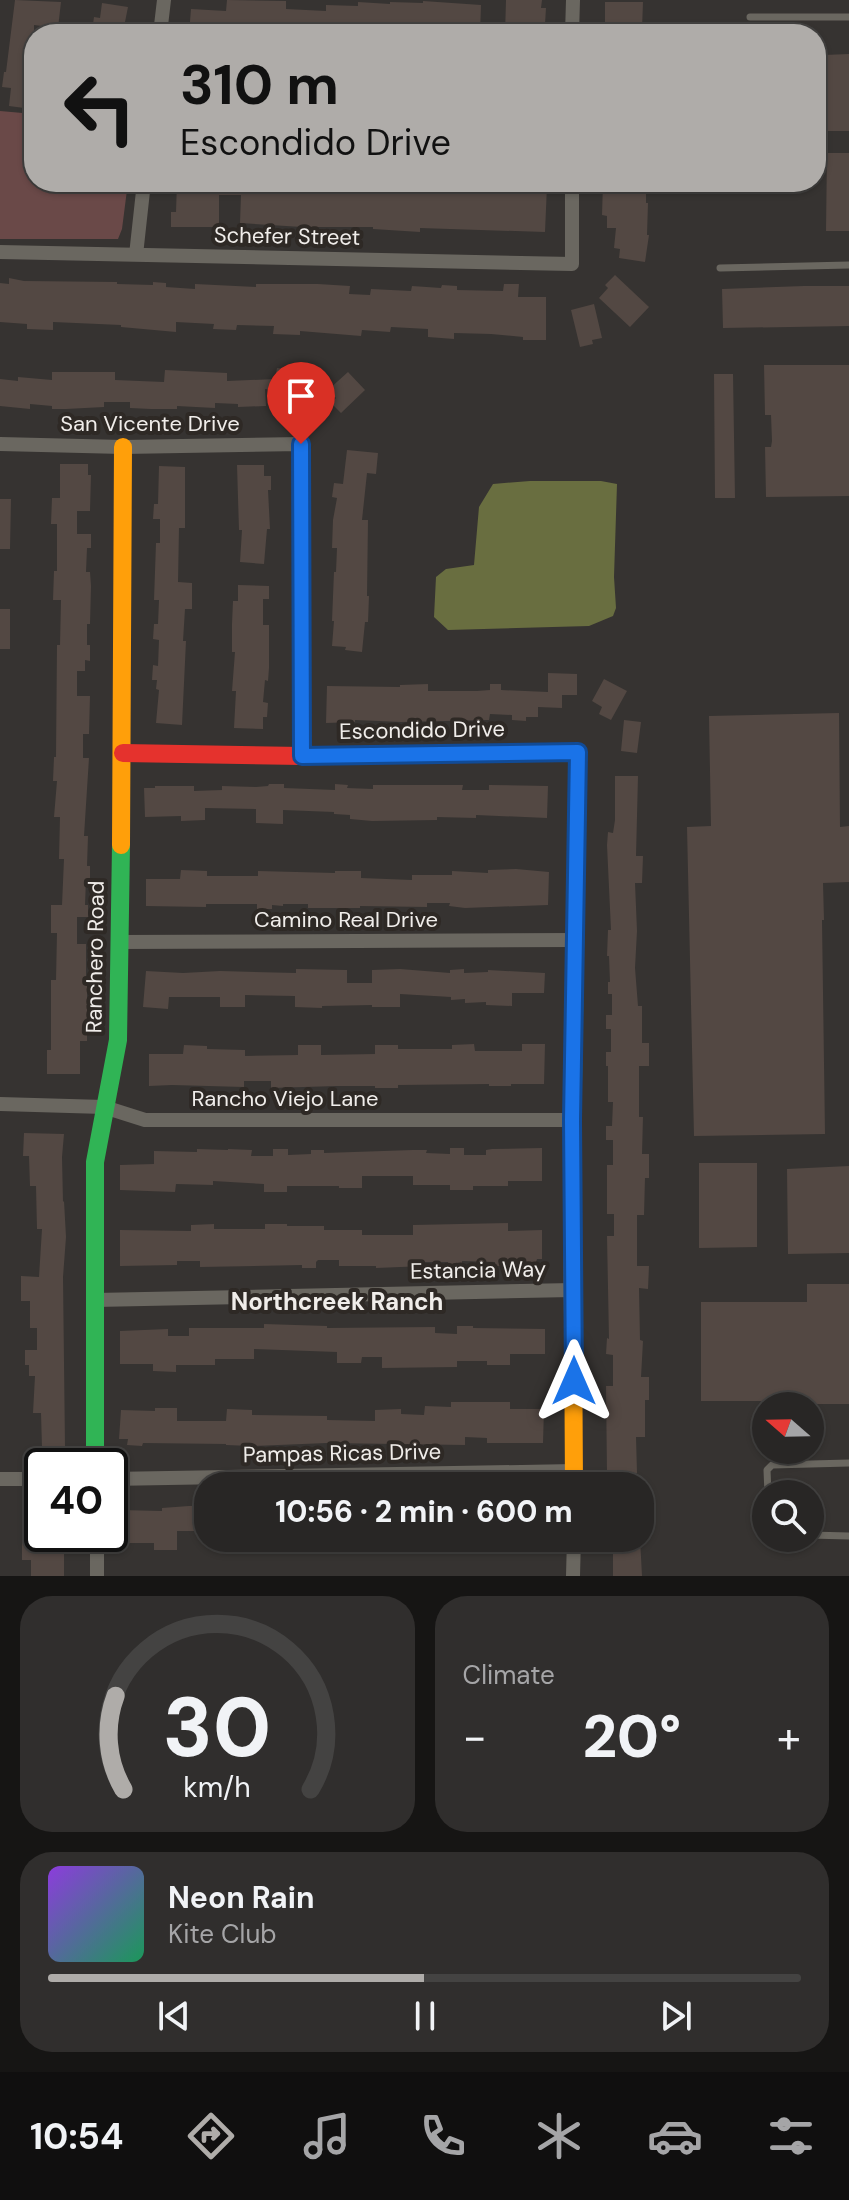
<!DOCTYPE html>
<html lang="en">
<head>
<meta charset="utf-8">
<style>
	body { margin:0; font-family:"DM Sans",sans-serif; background:#302e2d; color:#f1f3f6; height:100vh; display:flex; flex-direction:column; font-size:30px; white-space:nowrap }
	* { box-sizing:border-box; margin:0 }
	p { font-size:26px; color:#a5a5a7 }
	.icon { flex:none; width:44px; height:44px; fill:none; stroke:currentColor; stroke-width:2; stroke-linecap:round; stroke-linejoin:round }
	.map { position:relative; height:1576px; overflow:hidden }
	.drawer { display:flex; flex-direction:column; gap:20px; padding:20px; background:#161514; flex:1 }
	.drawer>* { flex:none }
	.top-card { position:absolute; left:24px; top:24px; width:802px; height:168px; border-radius:32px; box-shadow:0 2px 6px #0004,0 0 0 2px #444342; background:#afaca9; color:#111; overflow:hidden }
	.needle { width:52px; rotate:290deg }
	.tools { position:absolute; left:752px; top:1392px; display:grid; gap:16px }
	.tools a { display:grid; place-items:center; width:72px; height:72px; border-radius:50%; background:#282625; box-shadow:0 2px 6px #0004,0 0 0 2px #444342; font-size:40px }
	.speed { position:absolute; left:24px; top:1448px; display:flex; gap:16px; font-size:40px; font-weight:700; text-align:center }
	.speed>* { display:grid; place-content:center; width:104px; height:104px; border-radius:50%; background:#282625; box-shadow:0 2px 6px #0004,0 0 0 2px #444342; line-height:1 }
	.speed .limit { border:4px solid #111; border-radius:12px; background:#fff; color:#111 }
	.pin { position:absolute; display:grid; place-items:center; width:68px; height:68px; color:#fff; margin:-82px -34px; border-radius:50% 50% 50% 0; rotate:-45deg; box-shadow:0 0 8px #0007 }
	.pin .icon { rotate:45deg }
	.me { position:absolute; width:88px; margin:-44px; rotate:0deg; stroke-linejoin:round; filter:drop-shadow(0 0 6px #0008) }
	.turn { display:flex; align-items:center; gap:28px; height:168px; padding:0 24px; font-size:36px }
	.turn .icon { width:104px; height:104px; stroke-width:2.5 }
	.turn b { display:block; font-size:56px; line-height:68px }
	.big { font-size:60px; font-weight:800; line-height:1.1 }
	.drawer .card { flex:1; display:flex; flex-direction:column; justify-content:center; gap:12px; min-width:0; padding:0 28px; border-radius:32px; background:#302e2d }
	.drawer .dial { align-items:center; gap:0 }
	.dial svg { height:208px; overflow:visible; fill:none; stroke:#444342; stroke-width:7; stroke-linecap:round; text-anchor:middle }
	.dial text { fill:#f1f3f6; stroke:none }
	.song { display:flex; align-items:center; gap:24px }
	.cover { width:96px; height:96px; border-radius:12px; background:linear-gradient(135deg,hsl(270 70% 55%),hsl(150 70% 35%)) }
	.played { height:8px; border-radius:4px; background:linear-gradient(90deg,#afaca9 50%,#444342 50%) }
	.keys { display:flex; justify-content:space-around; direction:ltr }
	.heat { display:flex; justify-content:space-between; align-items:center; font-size:44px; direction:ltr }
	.drawer .tiles { flex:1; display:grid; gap:20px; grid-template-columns:1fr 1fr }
	.card:last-child { grid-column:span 2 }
	.trip { position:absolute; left:194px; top:1472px; width:460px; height:80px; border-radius:32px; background:#282625; box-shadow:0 2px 6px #0004,0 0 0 2px #444342; font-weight:800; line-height:80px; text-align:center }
	.tabs { display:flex; height:128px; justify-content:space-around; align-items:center; background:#100f0f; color:#a5a5a7 }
	.tabs .icon { width:56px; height:56px }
	.tabs .current { color:#afaca9 }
	.tabs b { font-size:36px; color:#f1f3f6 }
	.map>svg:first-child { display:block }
</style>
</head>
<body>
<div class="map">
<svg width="849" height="1576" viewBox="0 0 849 1576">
	<rect width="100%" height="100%" fill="#363331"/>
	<path fill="#6a4948" d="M0,111L34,114V182H128L122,229L118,239H0Z"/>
	<path fill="#696e40" d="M530,481H601L617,484L614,577L616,608L613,616L589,626L448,630L434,617L436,577L446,569L474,565L479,507L493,484Z"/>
	<path fill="#534843" d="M15,0L61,2L58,28L34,25V100L25,99L24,108L9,106L11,88L2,87L4,72H6Z
		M227,0L286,1V9L326,11V5L358,6V2L390,4V2L423,3V1L481,5L480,34H189L191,9L226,11Z
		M506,0H542L541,8H546L545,24H539V34H505Z
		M605,2H643L642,29L605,28Z
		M102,3L128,7L125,22L133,23L131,34L92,31L94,17L100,18Z
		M849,54V131H826L824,55Z
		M827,153H849V231H826Z
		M177,182H267L335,185L389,182L451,185V192L488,193V184L547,186L545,232L420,228V232L373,229V227H302L240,223L241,195H219V227H171V212H176Z
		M603,182H646V203H648L647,235H649L645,262L619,258L620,249L614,248L616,228H607V216L602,215Z
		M615,275L649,307L630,327L599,298L608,288L605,285Z
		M9,278L24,281L117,282V284L153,285V282L166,283V287L195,289V284L256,287V284H318L350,286L349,294L370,295L371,289L411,291L412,286L441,288L442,285L457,286V290L503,291L504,284H519L518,297H546V340H523V337L491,334L454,333V339L428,337V329L391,327L390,332L362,330L361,336L300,331V335L273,334L274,326L237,325L236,330L213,329L214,324L176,322V332L121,327V325L53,322V330L27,329V324L0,322V283L9,284Z
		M804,286H849V326L723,328L722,289Z
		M594,304L602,338L592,340L593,344L580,347L571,310Z
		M764,365H849V496L766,497L765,447H771L772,441L771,415H765Z
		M277,368L309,371L307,393L265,389L266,406L238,407V404L215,403V408L177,406V409H151L130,408V402H104V407L66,409H52V406L30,404V409L0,406V379L18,381V377L52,380V372H115V380L164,382L165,370L227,373V381L275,379Z
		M348,372L365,390L341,413L331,403L336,398L328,390Z
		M714,374H733L735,498H715Z
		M347,450L378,453L376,474L367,473L362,520H368L367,596H369L368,622H365L362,652L345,650L346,647L332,646L334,621H332L334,572H336L337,548H332L333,520L337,498L332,497L334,483L343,484Z
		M60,464H88V475H91L90,511H77V534H91V548H87L86,572H90L91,586L90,624H87V645H90V661L85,660V671H77V696H90L89,734H83V758H89L84,836H88L87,866H90V880L86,879L85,905H88V917H77V944H86V979H87V1041H80V1074H47V1050H51V980H56L57,933H51V905H62L64,859H59L60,817H54L57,781H53L54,757H56L57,645H60L61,600H53L54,571H57V524H51L52,498H60Z
		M237,465H264V476H271V490H268L270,529H267L264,564L240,562L242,530H239Z
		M159,466L185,467V528H179L178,582L192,583V609H185L183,641H186L182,725L156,723L159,690L156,689L157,680H152L153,665L158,666L159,640L153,639L154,624H158L159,600H154L156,543H160V519H153L154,504H158Z
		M0,499H11L10,549H0Z
		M238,585L269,586V599H263V625H269V668L268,681L265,680L263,702L268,703L267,717H263V729L234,728L236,691H232L235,652H232V624L233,601H238Z
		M0,609H10V649H0Z
		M548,673L577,674V695H562V708L538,707V717H526V721L512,720V715L490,714L489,720L401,722L355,720V722L326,723L327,686L400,687V685L428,684V691H477L490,690V684H501V690L548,692Z
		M604,679L627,691L611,720L599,714L602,707L592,701Z
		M839,713L840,827L849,826V882L823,883L824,920H822L825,1134L694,1136L687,827L711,826L709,716Z
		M624,720L641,722L637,753L621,751Z
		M615,776H638L636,856H643L642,883H635L637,931L635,968L638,1006H642V1043H649V1066H639V1117H643L642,1154H649V1178H645L644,1215H637V1266H649L648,1289L639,1288L640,1340L643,1341L641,1377H649V1400H645V1437H636L637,1473L607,1474L606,1386H613V1355L606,1354L607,1338L609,1339L607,1236H614V1214H607V1165H613V1140H606V1126H612L613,1102H608V1066H606V1052H611V1029H606V1015H612V994H608V982H610L609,956H607L608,930H611L607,845L608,832L613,833L615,820Z
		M269,784H284V788L335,790V784L348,785L347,788L373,789V785H463L462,790H489V785L548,786L547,818L476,815V818L437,817V820L372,821L350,819V815L334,814V812L283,810V824L256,823V809L205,808V820L181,821V816L145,817L144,788H155V786H194V791L222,790V786L256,787L268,786Z
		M516,869L549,872L548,905L465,908L449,906L450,903H427V907L360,906V908H308V904H283V906L272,905V909H257V904H206V907L146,906V879H180L181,870L207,871V876H258V871L335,873V871H361V878L412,880V875H452V871L488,873V870Z
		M296,969L347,970V983H372V970L400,969L450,973V970L464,969V973L488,972V970L545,973L544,993H512V1006L486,1005V1002L465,1003V999L451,1000V997L400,994V1007H372V1005L322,1006V1008L295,1007V996L245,995V1007H220V997H169L168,1009L143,1007L146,971L183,973L220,971L296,973Z
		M474,1044L475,1051H522V1044H545L544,1084H511V1086H489V1084L398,1085V1088H375V1086H337L271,1088V1081H244V1087L172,1085L149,1086V1054H183L184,1045L207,1046V1049L245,1050V1056L298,1055V1045H321V1055L375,1054V1045H398V1049H452V1045Z
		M24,1133L64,1134L62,1157L63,1202L64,1201L66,1237L63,1277L65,1447L42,1448L41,1413H33L35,1376H29V1365H25V1350H37V1328H30V1301H21V1276L39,1277L42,1229H37L36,1186H30L29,1156H23Z
		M450,1148H464V1155H486V1150L492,1149L542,1148V1181H508V1186H473V1190H450V1185H413V1176H362V1188H339V1186H287V1192H264V1184L213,1181V1185L176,1184L175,1192L120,1190V1165L154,1164V1151L197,1152V1149L228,1150V1149L252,1150L251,1156H273V1149H288V1155L311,1154V1150H324V1153L413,1150H427L426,1153L450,1154Z
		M699,1163H757V1247L699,1248Z
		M849,1166V1253L788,1254L787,1169Z
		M508,1223V1231L542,1230V1259H537L536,1262H533V1266H495V1262L462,1261V1266H448V1262H425V1266L376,1268V1266H339V1260H318L316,1262V1268H302V1265L200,1267V1261H177V1265L120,1266V1230L191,1231V1225L214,1224V1229H265V1224H287V1226H324V1230H362V1235H413V1225Z
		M807,1284H849V1404H808V1401H701V1302H807Z
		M264,1324L327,1326V1328L435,1327V1333L457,1334V1326H473V1328L545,1329V1354H510V1365H487V1361H457V1367L382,1368V1357H362L361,1363H337V1352L254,1349V1359H215V1365H176V1372L153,1371V1364H120V1331L168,1329V1336H189V1328H264Z
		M451,1402H510V1409H544L543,1443H487V1438L465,1437V1445L327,1443L251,1446L226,1445V1444L143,1443L142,1446L127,1445L128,1439H119L121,1410L155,1411V1408H177V1421H226L227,1409L252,1410V1415L327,1416V1420L375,1421V1410L401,1409V1414L424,1415L425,1406L451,1407Z
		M189,1506H208V1531H177V1550H154V1543H120V1510L162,1511V1508Z
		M22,1536L58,1537L57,1545H64V1576H31V1560H22Z
		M613,1538H640L642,1576H613Z"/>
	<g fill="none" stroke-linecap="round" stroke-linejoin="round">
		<path stroke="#6a6760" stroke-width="7" d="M750,17H849
			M720,268L849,265
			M768,1494L767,1470L772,1465L849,1463
			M810,1535L849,1536"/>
		<path stroke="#6a6760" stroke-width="14" d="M160,34L164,0
			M572,34L573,0
			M0,252L572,264V182
			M136,255L144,182
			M0,444L123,447L301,444L302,756
			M119,942L574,940
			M0,1104L104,1107L145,1120H572
			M95,1300L573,1290
			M0,1479H42
			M110,1479L574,1471
			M97,1534V1576
			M573,1576L574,1538"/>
		<path stroke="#30b455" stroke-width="18" d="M463,754L578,752L572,1149
			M95,1466V1162L118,1040L121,845"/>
		<path stroke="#ff9f0a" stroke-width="18" d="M121,845L123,447
			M572,1149L574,1486"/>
		<path stroke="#e5322d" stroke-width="18" d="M123,753L302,756L463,754"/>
	</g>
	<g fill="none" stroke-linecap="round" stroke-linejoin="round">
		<g stroke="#114b97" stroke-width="20">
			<path id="route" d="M301,444L302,756L578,752L572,1120L574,1381"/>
		</g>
		<use href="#route" stroke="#1a73e8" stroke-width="14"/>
	</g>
	<g text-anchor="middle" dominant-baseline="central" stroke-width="8" stroke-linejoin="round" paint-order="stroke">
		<g font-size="22" fill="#f0edea" stroke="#2e2925">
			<text transform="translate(287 236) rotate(1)">Schefer Street</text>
			<text x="150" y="423">San Vicente Drive</text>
			<text transform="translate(422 730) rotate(-1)">Escondido Drive</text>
			<text x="346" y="919">Camino Real Drive</text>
			<text transform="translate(95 957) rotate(-89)">Ranchero Road</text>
			<text x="285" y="1098">Rancho Viejo Lane</text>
			<text transform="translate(478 1270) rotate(-1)">Estancia Way</text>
			<text transform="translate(342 1453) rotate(-1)">Pampas Ricas Drive</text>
		</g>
		<g font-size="24" font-weight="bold" fill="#f0edea" stroke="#2e2925">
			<text x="337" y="1301">Northcreek Ranch</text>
		</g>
	</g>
</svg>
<div class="tools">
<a><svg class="needle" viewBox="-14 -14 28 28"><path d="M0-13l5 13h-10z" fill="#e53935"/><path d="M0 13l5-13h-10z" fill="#a5a5a7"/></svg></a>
<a><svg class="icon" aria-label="search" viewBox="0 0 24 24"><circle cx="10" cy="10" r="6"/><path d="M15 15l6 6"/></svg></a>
</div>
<div class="speed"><div class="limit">40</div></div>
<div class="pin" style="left:301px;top:444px;background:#d93025"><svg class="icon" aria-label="arrive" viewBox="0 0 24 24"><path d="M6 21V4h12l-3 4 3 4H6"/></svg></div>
<svg class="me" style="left:574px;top:1381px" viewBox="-20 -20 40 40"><path d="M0-17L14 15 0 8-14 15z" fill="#1a73e8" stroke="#fff" stroke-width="4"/></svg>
<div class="trip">10:56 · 2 min · 600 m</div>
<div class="top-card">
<div class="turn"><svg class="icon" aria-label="left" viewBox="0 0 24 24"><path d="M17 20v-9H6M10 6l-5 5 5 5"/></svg><div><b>310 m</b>Escondido Drive</div></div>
</div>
</div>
<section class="drawer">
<div class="tiles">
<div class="card dial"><svg viewBox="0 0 100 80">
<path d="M14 69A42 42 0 1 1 86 69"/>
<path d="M14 69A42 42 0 0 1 11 33" stroke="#afaca9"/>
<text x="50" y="56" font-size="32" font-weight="700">30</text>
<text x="50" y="72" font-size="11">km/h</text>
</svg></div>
<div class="card"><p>Climate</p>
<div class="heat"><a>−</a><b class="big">20°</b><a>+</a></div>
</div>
<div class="card">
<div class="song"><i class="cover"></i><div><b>Neon Rain</b><p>Kite Club</p></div></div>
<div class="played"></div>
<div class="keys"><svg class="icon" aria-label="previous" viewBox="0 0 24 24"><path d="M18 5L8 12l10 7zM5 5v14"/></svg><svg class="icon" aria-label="pause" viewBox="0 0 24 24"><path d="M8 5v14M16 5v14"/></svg><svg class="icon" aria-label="next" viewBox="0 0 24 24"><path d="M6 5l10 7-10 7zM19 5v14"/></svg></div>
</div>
</div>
</section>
<nav class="tabs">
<b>10:54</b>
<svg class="icon current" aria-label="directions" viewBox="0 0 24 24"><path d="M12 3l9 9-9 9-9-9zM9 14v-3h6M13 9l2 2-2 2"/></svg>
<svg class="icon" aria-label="music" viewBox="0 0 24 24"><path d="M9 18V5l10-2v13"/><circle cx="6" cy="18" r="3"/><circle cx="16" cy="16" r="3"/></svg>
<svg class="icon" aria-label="phone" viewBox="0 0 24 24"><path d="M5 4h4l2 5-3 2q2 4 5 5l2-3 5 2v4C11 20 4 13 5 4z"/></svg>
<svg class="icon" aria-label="climate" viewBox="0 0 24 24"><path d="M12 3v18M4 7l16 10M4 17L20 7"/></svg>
<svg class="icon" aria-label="car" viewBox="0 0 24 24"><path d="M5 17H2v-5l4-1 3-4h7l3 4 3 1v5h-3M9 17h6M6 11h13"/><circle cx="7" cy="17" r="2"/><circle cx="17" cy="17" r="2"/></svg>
<svg class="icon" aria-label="filters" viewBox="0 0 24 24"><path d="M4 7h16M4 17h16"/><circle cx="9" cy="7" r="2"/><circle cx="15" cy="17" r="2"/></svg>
</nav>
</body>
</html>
